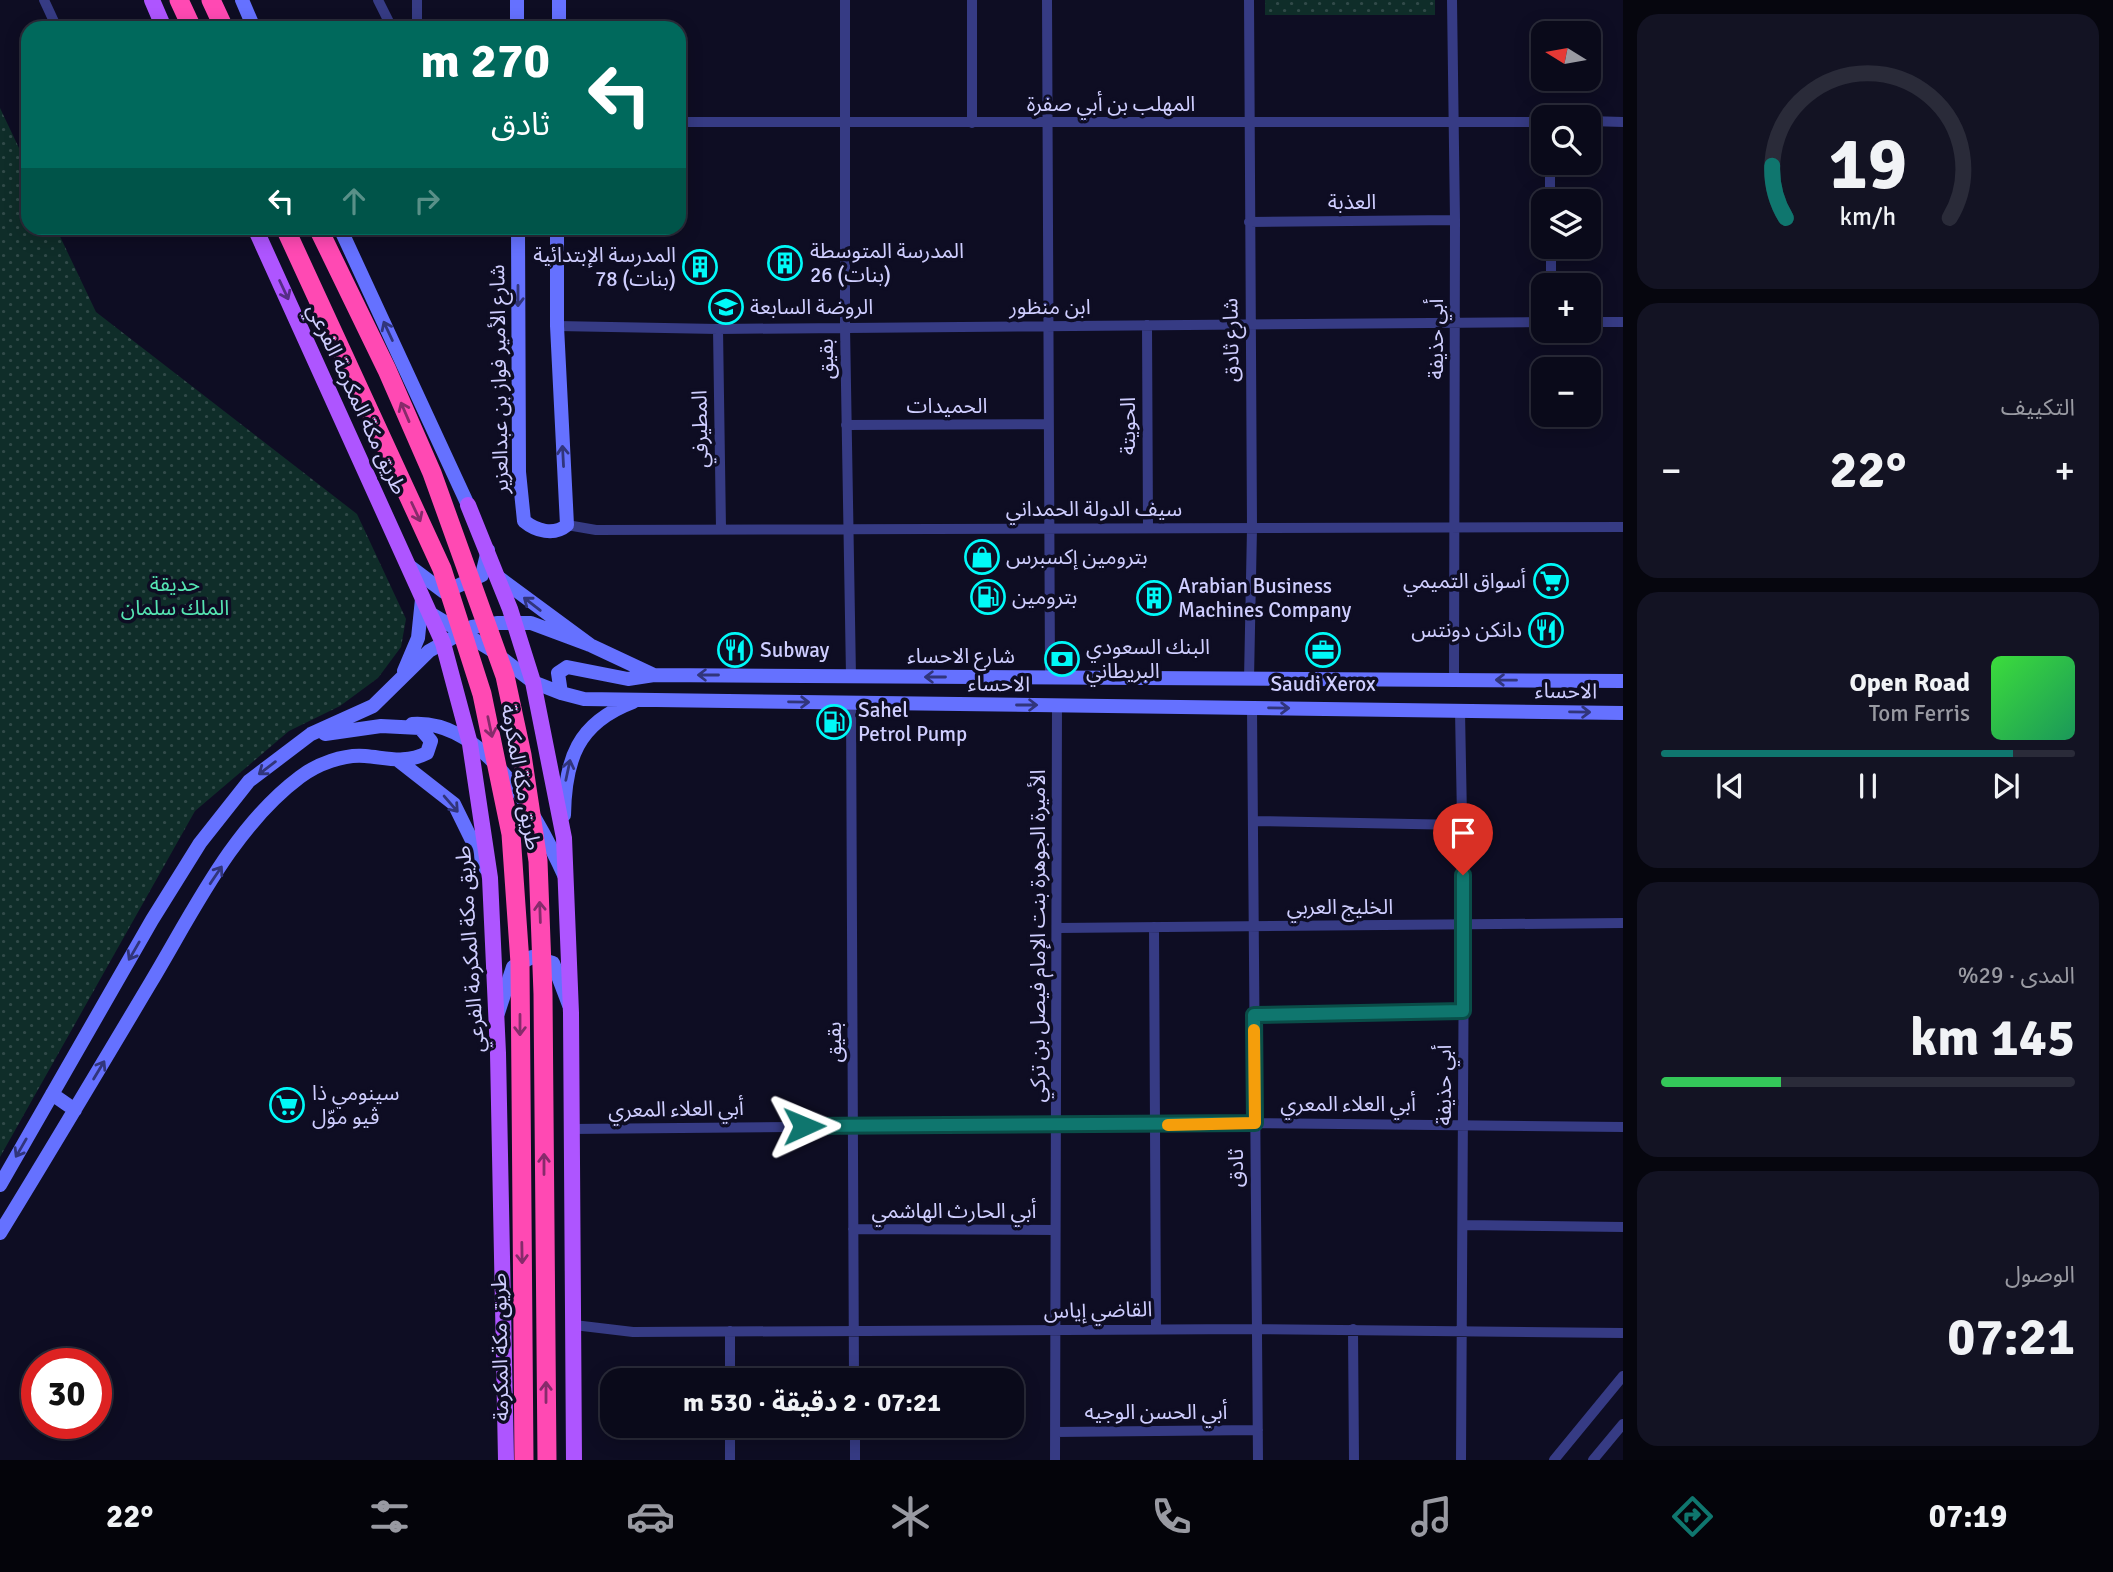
<!DOCTYPE html>
<html lang="ar">
<head>
<meta charset="utf-8">
<style>
	body { margin:0; font-family:Signika,"Noto Sans Arabic",sans-serif; background:#131323; color:#f1f3f6; direction:rtl; height:100vh; display:flex; flex-direction:column; font-size:26px; white-space:nowrap }
	* { box-sizing:border-box; margin:0 }
	p { font-size:23px; color:#999aa2 }
	.icon { flex:none; width:38px; height:38px; fill:none; stroke:currentColor; stroke-width:2; stroke-linecap:round; stroke-linejoin:round }
	.map { position:relative; flex:1; overflow:hidden; direction:ltr }
	.sheet { display:flex; flex-direction:column; gap:14px; padding:14px; background:#06060e; width:490px }
	.sheet>* { flex:none }
	.banner { position:absolute; left:21px; top:21px; width:665px; height:214px; border-radius:21px; box-shadow:0 4px 18px #0003,0 0 0 2px #2a2b39; direction:rtl; background:#00695c; color:#fff; overflow:hidden }
	.needle { width:46px; rotate:281deg }
	.controls { position:absolute; left:1531px; top:21px; display:grid; gap:14px }
	.controls a { display:grid; place-items:center; width:70px; height:70px; border-radius:14px; background:#0a0a1a; box-shadow:0 4px 18px #0003,0 0 0 2px #2a2b39; font-size:35px }
	.speed { position:absolute; left:21px; top:1348px; display:flex; gap:14px; font-size:35px; font-weight:700; text-align:center }
	.speed>* { display:grid; place-content:center; width:91px; height:91px; border-radius:50%; background:#0a0a1a; box-shadow:0 4px 18px #0003,0 0 0 2px #2a2b39; line-height:1 }
	.speed .limit { border:10px solid #d22; background:#fff; color:#111 }
	.pin { position:absolute; display:grid; place-items:center; width:60px; height:60px; color:#fff; margin:-72px -30px; border-radius:50% 50% 50% 0; rotate:-45deg; box-shadow:0 0 7px #0007 }
	.pin .icon { rotate:45deg }
	.me { position:absolute; width:77px; margin:-38px; rotate:89deg; stroke-linejoin:round; filter:drop-shadow(0 0 5px #0008) }
	.turn { display:flex; align-items:center; gap:24px; height:147px; padding:0 21px; font-size:32px }
	.turn .icon { width:91px; height:91px; stroke-width:2.5 }
	.turn b { display:block; font-size:49px; line-height:60px }
	.lanes { display:flex; align-items:center; height:66px; padding:0 21px; background:#0003; justify-content:center; gap:35px; direction:ltr }
	.lanes .off { opacity:.35 }
	.big { font-size:52px; font-weight:700; line-height:1.1 }
	.sheet .tile { flex:1; display:flex; flex-direction:column; justify-content:center; gap:10px; min-width:0; padding:0 24px; border-radius:21px; background:#131323 }
	.sheet .dial { align-items:center; gap:0 }
	.dial svg { height:182px; overflow:visible; fill:none; stroke:#2a2b39; stroke-width:7; stroke-linecap:round; text-anchor:middle }
	.dial text { fill:#f1f3f6; stroke:none }
	.song { display:flex; align-items:center; gap:21px }
	.cover { width:84px; height:84px; border-radius:10px; background:linear-gradient(135deg,hsl(120 70% 55%),hsl(150 70% 35%)) }
	.played { height:7px; border-radius:4px; background:linear-gradient(90deg,#0f766e 85%,#2a2b39 85%) }
	.keys { display:flex; justify-content:space-around; direction:ltr }
	.heat { display:flex; justify-content:space-between; align-items:center; font-size:38px; direction:ltr }
	.charge { height:10px; border-radius:5px; background:linear-gradient(90deg,#34c759 29%,#2a2b39 0) }
	.trip { position:absolute; left:600px; top:1368px; width:424px; height:70px; border-radius:21px; background:#0a0a1a; box-shadow:0 4px 18px #0003,0 0 0 2px #2a2b39; font-weight:700; line-height:70px; text-align:center; direction:rtl }
	.dock { display:flex; height:112px; justify-content:space-around; align-items:center; background:#04040a; color:#999aa2 }
	.dock .icon { width:49px; height:49px }
	.dock .current { color:#0f766e }
	.dock b { font-size:32px; color:#f1f3f6 }
	main { display:flex; flex:1; min-height:0 }
	.map>svg:first-child { display:block }
</style>
</head>
<body>
<main>
<section class="sheet">
<div class="tile dial"><svg viewBox="0 0 100 80">
<path d="M14 69A42 42 0 1 1 86 69"/>
<path d="M14 69A42 42 0 0 1 8 46" stroke="#0f766e"/>
<text x="50" y="56" font-size="32" font-weight="700">19</text>
<text x="50" y="72" font-size="11">km/h</text>
</svg></div>
<div class="tile"><p>التكييف</p>
<div class="heat"><a>−</a><b class="big">22°</b><a>+</a></div>
</div>
<div class="tile">
<div class="song"><i class="cover"></i><div><b>Open Road</b><p>Tom Ferris</p></div></div>
<div class="played"></div>
<div class="keys"><svg class="icon" aria-label="previous" viewBox="0 0 24 24"><path d="M18 5L8 12l10 7zM5 5v14"/></svg><svg class="icon" aria-label="pause" viewBox="0 0 24 24"><path d="M8 5v14M16 5v14"/></svg><svg class="icon" aria-label="next" viewBox="0 0 24 24"><path d="M6 5l10 7-10 7zM19 5v14"/></svg></div>
</div>
<div class="tile"><p>المدى · 29%</p><b class="big">145 km</b><div class="charge"></div></div>
<div class="tile"><p>الوصول</p><b class="big">07:21</b></div>
</section>
<div class="map">
<svg width="1623" height="1460" viewBox="0 0 1623 1460">
	<defs>
		<pattern id="park-dots" width="8" height="8" patternUnits="userSpaceOnUse" patternTransform="scale(1.75)"><rect width="8" height="8" fill="#0f2d29"/><path d="M2 2h.1M6 6h.1" fill="none" stroke="#314a49" stroke-width="1.8" stroke-linecap="round"/></pattern>
	</defs>
	<rect width="100%" height="100%" fill="#0e0d23"/>
	<path fill="url(#park-dots)" d="M1265,0H1435V15H1265Z
		M0,108L28,167V228H56L96,312L357,514L406,619L401,647L378,678L340,706L289,731L195,811L0,1157Z"/>
	<g fill="none" stroke-linecap="round" stroke-linejoin="round">
		<path stroke="#363b84" stroke-width="10" d="M44,0L57,28
			M378,0L392,28
			M845,0V327L851,676
			M972,0V123
			M1047,0L1050,677
			M1452,0L1455,220L1454,678
			M417,28V0
			M1589,121L1623,122
			M679,122H1544
			M1550,163V201
			M1249,222L1455,220
			M1551,247V285
			M1589,322H1623
			M1147,325L1148,527
			M557,326L718,329L1544,322
			M718,329L721,529
			M846,425L1047,424
			M567,525L596,530L1623,527
			M1249,679L1252,528L1249,0
			M851,702L854,1381
			M1252,708L1258,1460
			M1460,711L1464,925L1461,1460
			M1253,821L1463,825
			M1154,927L1156,1329
			M1058,928L1623,923
			M1254,1015L1463,1011
			M570,1129L1255,1123L1623,1127
			M1463,1225L1623,1227
			M853,1229L1055,1230
			M574,1325L633,1332L1256,1329L1623,1333
			M1353,1329L1354,1460
			M730,1381V1331
			M855,1426V1460
			M1055,1432L1258,1430
			M730,1460V1426
			M1055,1460L1057,705
			M1554,1460L1623,1376
			M1593,1460L1623,1424"/>
		<path stroke="#6571ff" stroke-width="14" d="M242,0L254,28
			M517,0V28
			M559,28V0
			M340,228L468,505
			M518,228L519,472L524,521C536,531 554,536 567,525L557,326V228
			M408,565L444,592L482,575L488,550
			M498,577L590,645L654,675
			M428,612L490,649L533,682L561,693
			M404,671L418,638L422,599
			M1623,681L654,675L628,679L567,667L558,673L561,693L584,699L1623,713
			M412,724C487,719 539,820 565,877
			M399,761L454,804L486,869
			M564,815C565,760 577,723 633,702
			M498,1013L513,967L532,957L553,963L569,1005
			M52,1094L75,1110
			M0,1185L152,920L200,843L249,781L311,734L373,706L429,651L472,627L498,623H531L590,645
			M0,1233C51,1150 101,1066 151,982C193,912 233,827 300,777C317,764 344,754 365,756C388,758 405,764 427,753L431,741L420,728L381,726L325,734"/>
		<path stroke="#ae55ff" stroke-width="16" d="M152,0L164,28
			M255,228L443,643L470,744L490,878L498,1053L506,1460
			M468,505L510,609L533,682L564,838L571,1013L574,1460"/>
		<path stroke="#ff49b3" stroke-width="19" d="M179,0L192,28
			M211,0L224,28"/>
		<path stroke="#ff49b3" stroke-width="19" d="M285,228L442,569L482,694L511,834L520,963L524,1460
			M318,228L387,370L432,473L505,676L522,755L538,861L543,994L547,1460"/>
	</g>
	<defs><path id="oneway-shaft" d="M-6 0H5M1.5-3L5.5 0L1.5 3" fill="none" stroke-width="1.6" stroke-linecap="round" stroke-linejoin="round" transform="scale(1.75)"/></defs>
	<use stroke="#562d86" href="#oneway-shaft" transform="translate(284 290) rotate(65)"/>
	<g stroke="#31357b">
		<use href="#oneway-shaft" transform="translate(518 296) rotate(90)"/>
		<use href="#oneway-shaft" transform="translate(388 331) rotate(-115)"/>
		<use href="#oneway-shaft" transform="translate(563 456) rotate(-93)"/>
		<use href="#oneway-shaft" transform="translate(532 604) rotate(-142)"/>
		<use href="#oneway-shaft" transform="translate(708 675) rotate(-180)"/>
		<use href="#oneway-shaft" transform="translate(935 677) rotate(-180)"/>
		<use href="#oneway-shaft" transform="translate(1506 680) rotate(-179)"/>
		<use href="#oneway-shaft" transform="translate(799 702) rotate(1)"/>
		<use href="#oneway-shaft" transform="translate(1027 705)"/>
		<use href="#oneway-shaft" transform="translate(1279 708) rotate(1)"/>
		<use href="#oneway-shaft" transform="translate(1580 712) rotate(1)"/>
		<use href="#oneway-shaft" transform="translate(267 768) rotate(143)"/>
		<use href="#oneway-shaft" transform="translate(568 770) rotate(-78)"/>
		<use href="#oneway-shaft" transform="translate(451 804) rotate(49)"/>
		<use href="#oneway-shaft" transform="translate(216 875) rotate(-56)"/>
		<use href="#oneway-shaft" transform="translate(134 951) rotate(120)"/>
		<use href="#oneway-shaft" transform="translate(99 1070) rotate(-59)"/>
		<use href="#oneway-shaft" transform="translate(21 1148) rotate(120)"/>
	</g>
	<g stroke="#862b6b">
		<use href="#oneway-shaft" transform="translate(405 412) rotate(-113)"/>
		<use href="#oneway-shaft" transform="translate(416 512) rotate(65)"/>
		<use href="#oneway-shaft" transform="translate(490 727) rotate(78)"/>
		<use href="#oneway-shaft" transform="translate(540 912) rotate(-92)"/>
		<use href="#oneway-shaft" transform="translate(520 1025) rotate(90)"/>
		<use href="#oneway-shaft" transform="translate(544 1164) rotate(-90)"/>
		<use href="#oneway-shaft" transform="translate(522 1253) rotate(89)"/>
		<use href="#oneway-shaft" transform="translate(546 1392) rotate(-90)"/>
	</g>
	<g fill="none" stroke-linecap="round" stroke-linejoin="round">
		<g stroke="#0a4d48" stroke-width="18">
			<path id="route" d="M804,1126L1255,1123L1254,1015L1463,1011V875"/>
		</g>
		<use href="#route" stroke="#0f766e" stroke-width="12"/>
		<path stroke="#f59e0b" stroke-width="12" d="M1168,1125L1255,1123L1254,1030"/>
	</g>
	<defs>
		<g id="building-ring" transform="scale(1.75)"><circle r="9.5" fill="#0e0d23" stroke="#00f9f8" stroke-width="1.5"/><path d="M-4-6H4V6H1V3H-1V6H-4ZM-2.5-4.3h1.7v1.8h-1.7ZM.8-4.3h1.7v1.8H.8ZM-2.5-1h1.7V.8h-1.7ZM.8-1h1.7V.8H.8Z" fill="#00f9f8"/></g>
		<g id="school-ring" transform="scale(1.75)"><circle r="9.5" fill="#0e0d23" stroke="#00f9f8" stroke-width="1.5"/><path d="M0-5L7-2L0 1L-7-2ZM-4 1L0 2.5L4 1V4Q0 6-4 4Z" fill="#00f9f8"/></g>
		<g id="shop-ring" transform="scale(1.75)"><circle r="9.5" fill="#0e0d23" stroke="#00f9f8" stroke-width="1.5"/><path d="M-5-2.5h2.3a2.7 3.5 0 0 1 5.4 0H5L5.5 6h-11ZM-1.5-2.5h3a1.5 2.3 0 0 0-3 0Z" fill="#00f9f8"/></g>
		<g id="supermarket-ring" transform="scale(1.75)"><circle r="9.5" fill="#0e0d23" stroke="#00f9f8" stroke-width="1.5"/><path d="M-6-5.5h2.5l.6 2H6L4.5 2H-2.5L-4.4-4H-6ZM-1.5 3.2a1.3 1.3 0 1 0 .1 0ZM3 3.2a1.3 1.3 0 1 0 .1 0Z" fill="#00f9f8"/></g>
		<g id="fuel-ring" transform="scale(1.75)"><circle r="9.5" fill="#0e0d23" stroke="#00f9f8" stroke-width="1.5"/><path d="M-5.5-6h7V0h2V4h1.3V-2.5L3-4.5l.8-.8L6-3V5H2.5V1h-1V6h-7ZM-4.2-4.7v3.2H.2V-4.7Z" fill="#00f9f8"/></g>
		<g id="restaurant-ring" transform="scale(1.75)"><circle r="9.5" fill="#0e0d23" stroke="#00f9f8" stroke-width="1.5"/><path d="M-5-6h1v4h1v-4h1v4h1v-4h1v5L-1.5 .5V6h-2V.5L-5-1ZM5-6V6H3V1.5H1.5Q1.5-4 5-6Z" fill="#00f9f8"/></g>
		<g id="office-ring" transform="scale(1.75)"><circle r="9.5" fill="#0e0d23" stroke="#00f9f8" stroke-width="1.5"/><path d="M-6-3h4V-5.5h4V-3h4V5H-6ZM-1-4.5V-3h2v-1.5ZM-6 0V1H6V0Z" fill="#00f9f8"/></g>
		<g id="bank-ring" transform="scale(1.75)"><circle r="9.5" fill="#0e0d23" stroke="#00f9f8" stroke-width="1.5"/><path d="M-6-4H6V4H-6ZM0-2.3a2.3 2.3 0 1 0 0 4.6a2.3 2.3 0 1 0 0-4.6Z" fill="#00f9f8"/></g>
	</defs>
	<g fill-rule="evenodd">
		<use href="#building-ring" x="785" y="263"/>
		<use href="#building-ring" x="700" y="267"/>
		<use href="#school-ring" x="726" y="307"/>
		<use href="#shop-ring" x="982" y="557"/>
		<use href="#supermarket-ring" x="1551" y="581"/>
		<use href="#fuel-ring" x="988" y="597"/>
		<use href="#building-ring" x="1154" y="598"/>
		<use href="#restaurant-ring" x="1546" y="630"/>
		<use href="#restaurant-ring" x="735" y="650"/>
		<use href="#office-ring" x="1323" y="650"/>
		<use href="#bank-ring" x="1062" y="659"/>
		<use href="#fuel-ring" x="834" y="722"/>
		<use href="#supermarket-ring" x="287" y="1105"/>
	</g>
	<g text-anchor="middle" dominant-baseline="central" stroke-width="7" stroke-linejoin="round" paint-order="stroke">
		<g font-size="21" fill="#cfceff" stroke="#0e0d23">
			<text x="1111" y="104">المهلب بن أبي صفرة</text>
			<text x="1352" y="202">العذبة</text>
			<text x="1050" y="307">ابن منظور</text>
			<text transform="translate(1436 339) rotate(-90)">أبي حذيفة</text>
			<text transform="translate(1231 340) rotate(-91)">شارع ثادق</text>
			<text transform="translate(826 359) rotate(-91)">بقيق</text>
			<text transform="translate(499 379) rotate(-91)">شارع الأمير فواز بن عبدالعزير</text>
			<text transform="translate(357 399) rotate(65)">طريق مكة المكرمة الفرعي</text>
			<text x="947" y="406">الحميدات</text>
			<text transform="translate(1128 426) rotate(-90)">الحويتة</text>
			<text transform="translate(700 429) rotate(-91)">المطيرفي</text>
			<text x="1094" y="509">سيف الدولة الحمداني</text>
			<text x="961" y="656">شارع الاحساء</text>
			<text transform="translate(999 684) rotate(1)">الاحساء</text>
			<text transform="translate(1566 691) rotate(1)">الاحساء</text>
			<text transform="translate(521 777) rotate(80)">طريق مكة المكرمة</text>
			<text x="1340" y="907">الخليج العربي</text>
			<text transform="translate(1038 936) rotate(-90)">الأميرة الجوهرة بنت الإمام فيصل بن تركي</text>
			<text transform="translate(470 949) rotate(-94)">طريق مكة المكرمة الفرعي</text>
			<text transform="translate(834 1042) rotate(-90)">بقيق</text>
			<text transform="translate(1444 1085) rotate(-90)">أبي حذيفة</text>
			<text x="1348" y="1104">أبي العلاء المعري</text>
			<text transform="translate(676 1109) rotate(-1)">أبي العلاء المعري</text>
			<text transform="translate(1236 1168) rotate(-90)">ثادق</text>
			<text x="954" y="1211">أبي الحارث الهاشمي</text>
			<text transform="translate(1098 1310) rotate(-1)">القاضي إياس</text>
			<text transform="translate(500 1347) rotate(-91)">طريق مكة المكرمة</text>
			<text x="1156" y="1412">أبي الحسن الوجيه</text>
		</g>
		<g font-size="21" fill="#cfceff" stroke="#0e0d23" text-anchor="start">
			<text x="810" y="251">المدرسة المتوسطة<tspan x="810" dy="24">26 (بنات)</tspan></text>
			<text x="676" y="255" text-anchor="end">المدرسة الإبتدائية<tspan x="676" dy="24">78 (بنات)</tspan></text>
			<text x="750" y="307">الروضة السابعة</text>
			<text x="1006" y="557">بترومين إكسبرس</text>
			<text x="1526" y="581" text-anchor="end">أسواق التميمي</text>
			<text x="1178" y="586">Arabian Business<tspan x="1178" dy="24">Machines Company</tspan></text>
			<text x="1012" y="597">بترومين</text>
			<text x="1522" y="630" text-anchor="end">دانكن دونتس</text>
			<text x="1086" y="647">البنك السعودي<tspan x="1086" dy="24">البريطاني</tspan></text>
			<text x="760" y="650">Subway</text>
			<text x="1323" y="684" text-anchor="middle">Saudi Xerox</text>
			<text x="858" y="710">Sahel<tspan x="858" dy="24">Petrol Pump</tspan></text>
			<text x="312" y="1093">سينومي ذا<tspan x="312" dy="24">ڤيو موّل</tspan></text>
		</g>
		<g font-size="21" fill="#55e4b2" stroke="#0e0d23">
			<text x="175" y="584">حديقة<tspan x="175" dy="24">الملك سلمان</tspan></text>
		</g>
	</g>
</svg>
<div class="controls">
<a><svg class="needle" viewBox="-14 -14 28 28"><path d="M0-13l5 13h-10z" fill="#e53935"/><path d="M0 13l5-13h-10z" fill="#999aa2"/></svg></a>
<a><svg class="icon" aria-label="search" viewBox="0 0 24 24"><circle cx="10" cy="10" r="6"/><path d="M15 15l6 6"/></svg></a>
<a><svg class="icon" aria-label="layers" viewBox="0 0 24 24"><path d="M12 4l9 5-9 5-9-5zM3 14l9 5 9-5"/></svg></a>
<a>+</a>
<a>−</a>
</div>
<div class="speed"><div class="limit">30</div></div>
<div class="pin" style="left:1463px;top:875px;background:#d93025"><svg class="icon" aria-label="arrive" viewBox="0 0 24 24"><path d="M6 21V4h12l-3 4 3 4H6"/></svg></div>
<svg class="me" style="left:804px;top:1126px" viewBox="-20 -20 40 40"><path d="M0-17L14 15 0 8-14 15z" fill="#0f766e" stroke="#fff" stroke-width="4"/></svg>
<div class="trip">07:21 · 2 دقيقة · 530 m</div>
<div class="banner">
<div class="turn"><svg class="icon" aria-label="left" viewBox="0 0 24 24"><path d="M17 20v-9H6M10 6l-5 5 5 5"/></svg><div><b>270 m</b>ثادق</div></div>
<div class="lanes"><svg class="icon" aria-label="left" viewBox="0 0 24 24"><path d="M17 20v-9H6M10 6l-5 5 5 5"/></svg><svg class="icon off" aria-label="ahead" viewBox="0 0 24 24"><path d="M12 20V5M6 11l6-6 6 6"/></svg><svg class="icon off" aria-label="right" viewBox="0 0 24 24"><path d="M7 20v-9h11M14 6l5 5-5 5"/></svg></div>
</div>
</div>
</main>
<nav class="dock">
<b>07:19</b>
<svg class="icon current" aria-label="directions" viewBox="0 0 24 24"><path d="M12 3l9 9-9 9-9-9zM9 14v-3h6M13 9l2 2-2 2"/></svg>
<svg class="icon" aria-label="music" viewBox="0 0 24 24"><path d="M9 18V5l10-2v13"/><circle cx="6" cy="18" r="3"/><circle cx="16" cy="16" r="3"/></svg>
<svg class="icon" aria-label="phone" viewBox="0 0 24 24"><path d="M5 4h4l2 5-3 2q2 4 5 5l2-3 5 2v4C11 20 4 13 5 4z"/></svg>
<svg class="icon" aria-label="climate" viewBox="0 0 24 24"><path d="M12 3v18M4 7l16 10M4 17L20 7"/></svg>
<svg class="icon" aria-label="car" viewBox="0 0 24 24"><path d="M5 17H2v-5l4-1 3-4h7l3 4 3 1v5h-3M9 17h6M6 11h13"/><circle cx="7" cy="17" r="2"/><circle cx="17" cy="17" r="2"/></svg>
<svg class="icon" aria-label="filters" viewBox="0 0 24 24"><path d="M4 7h16M4 17h16"/><circle cx="9" cy="7" r="2"/><circle cx="15" cy="17" r="2"/></svg>
<b>22°</b>
</nav>
</body>
</html>
